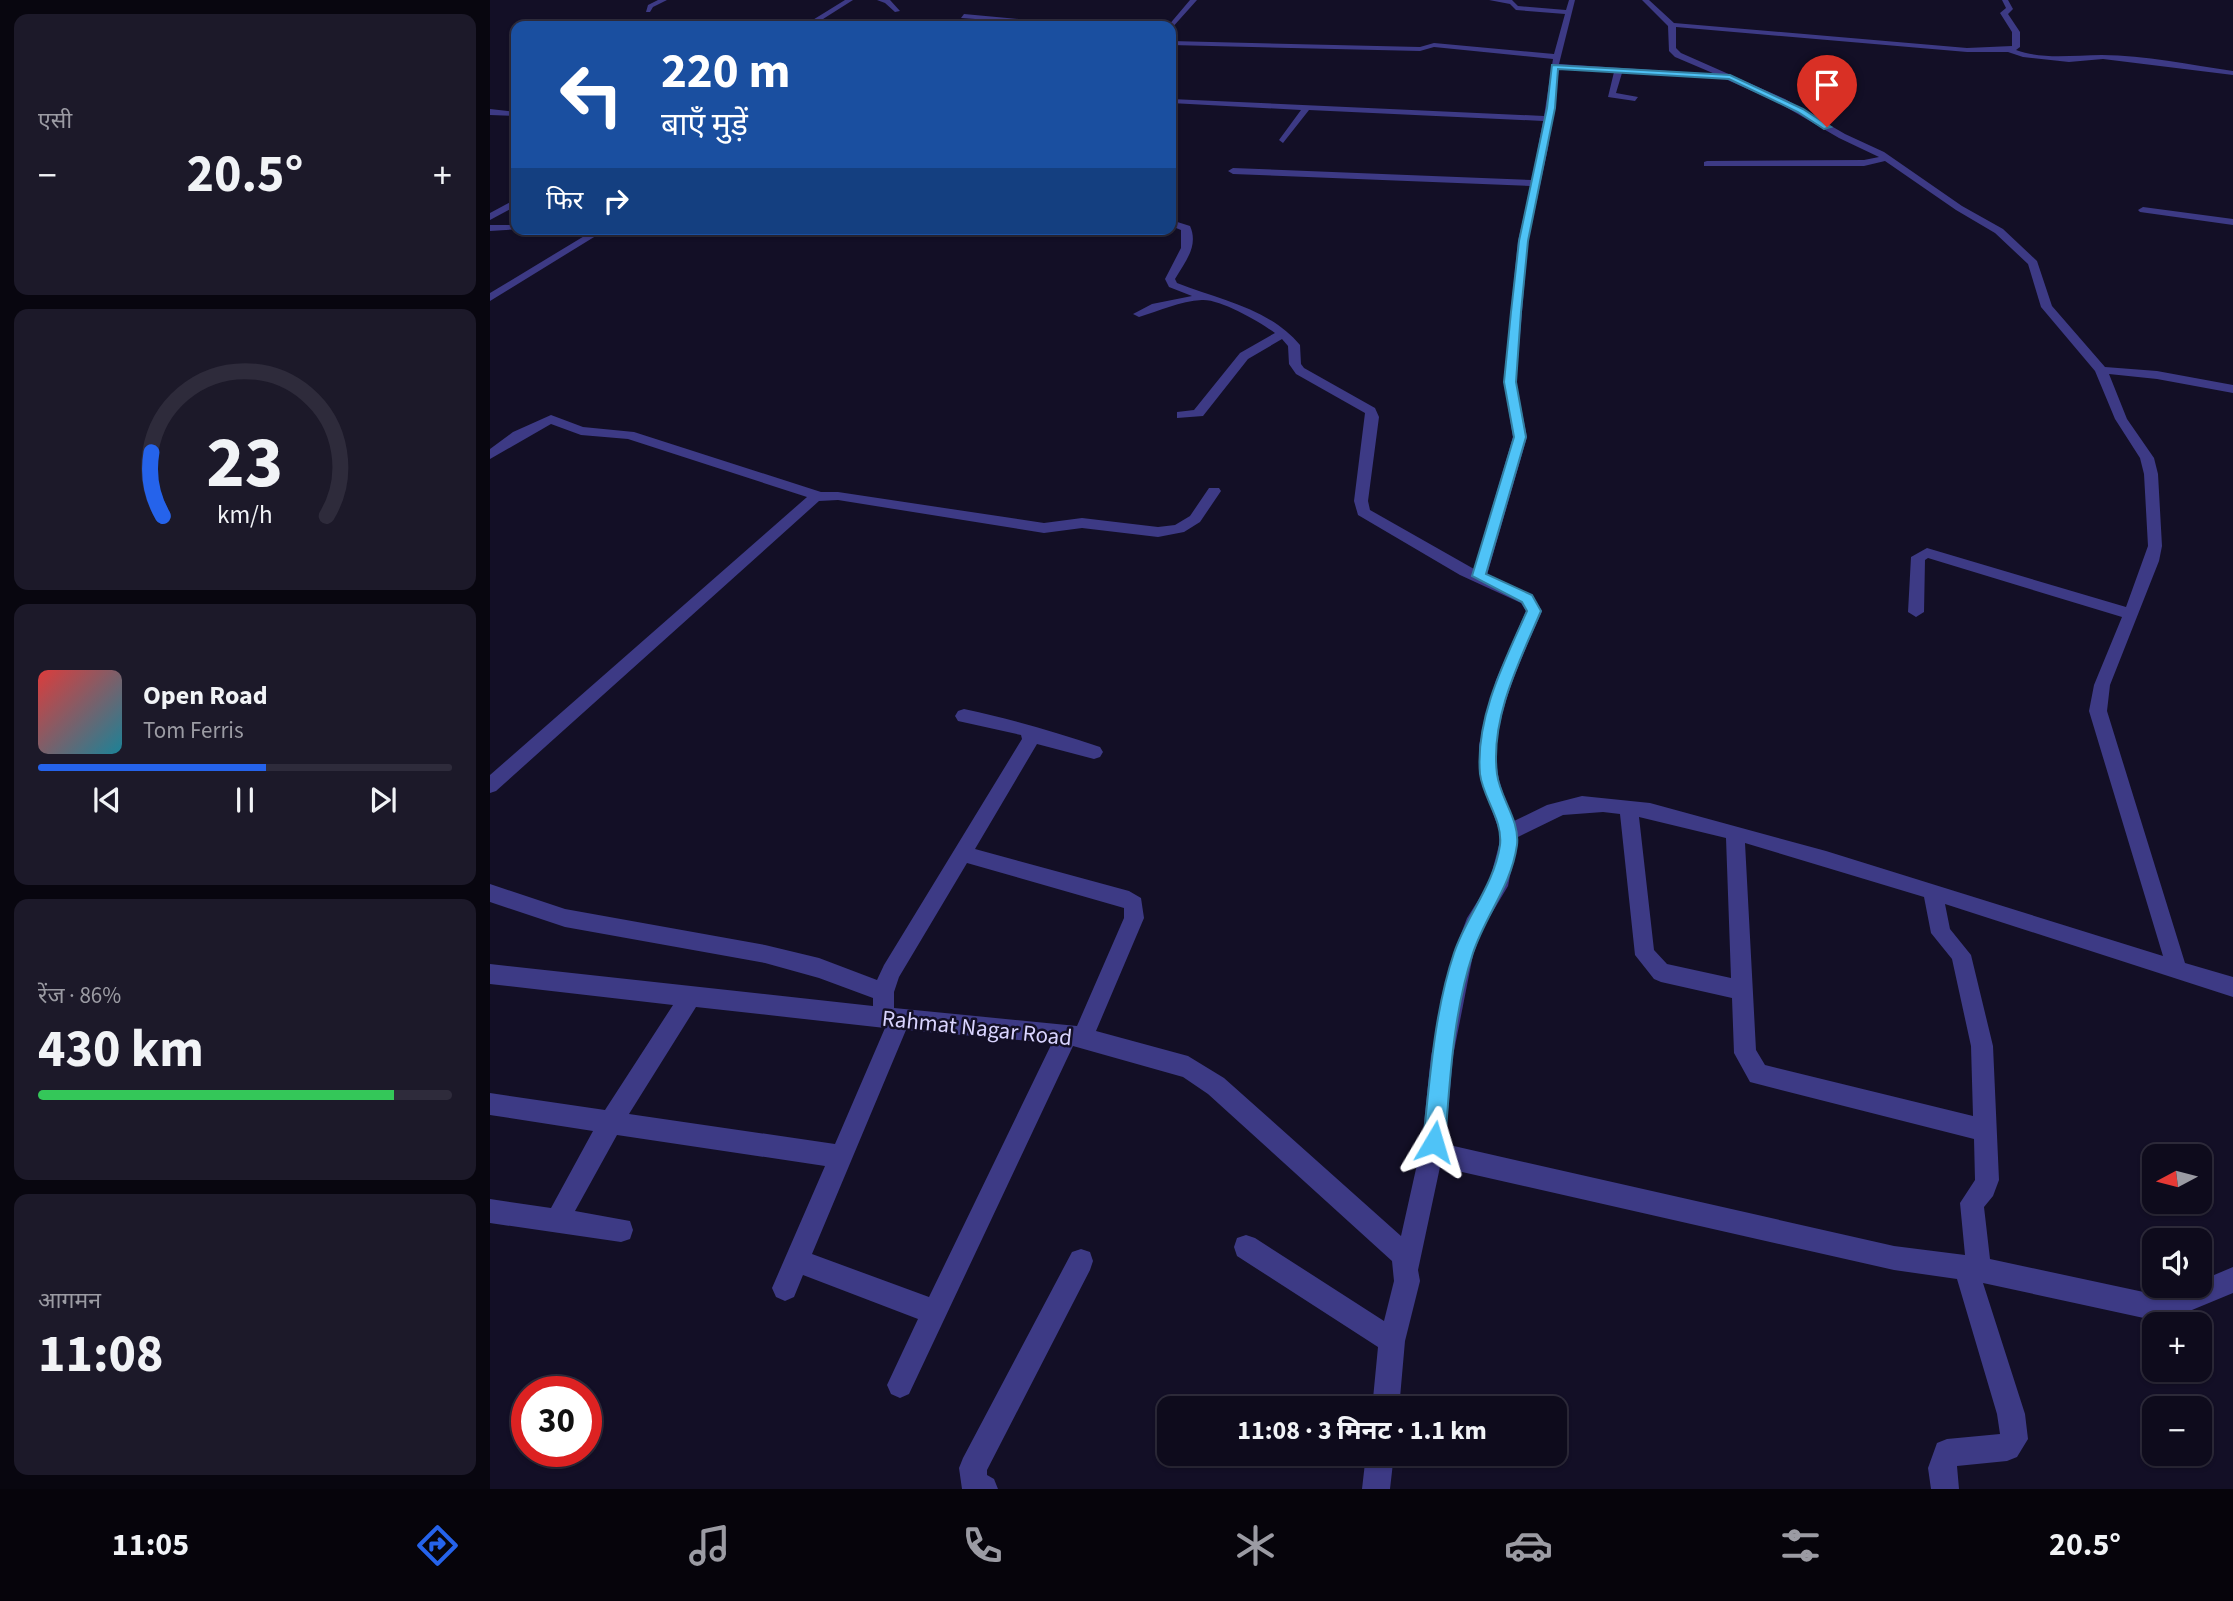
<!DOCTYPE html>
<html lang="hi">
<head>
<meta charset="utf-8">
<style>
	body { margin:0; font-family:"Source Sans 3","Noto Sans Devanagari",sans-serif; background:#1c1929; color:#f1f3f6; height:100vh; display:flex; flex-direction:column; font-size:26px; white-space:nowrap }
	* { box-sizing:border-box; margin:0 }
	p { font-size:23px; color:#9b9ba3 }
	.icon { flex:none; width:38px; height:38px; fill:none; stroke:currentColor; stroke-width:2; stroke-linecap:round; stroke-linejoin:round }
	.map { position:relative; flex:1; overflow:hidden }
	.sheet { display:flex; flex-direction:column; gap:14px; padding:14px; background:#08060f; width:490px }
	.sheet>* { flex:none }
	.top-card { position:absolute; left:21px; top:21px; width:665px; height:214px; border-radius:14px; box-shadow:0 2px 5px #0004,0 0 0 2px #2e2b3b; background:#1a4fa0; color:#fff; overflow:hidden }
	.needle { width:46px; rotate:263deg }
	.fabs { position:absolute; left:1652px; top:1144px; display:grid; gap:14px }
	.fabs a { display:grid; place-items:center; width:70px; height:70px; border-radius:14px; background:#0e0b1c; box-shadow:0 2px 5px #0004,0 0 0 2px #2e2b3b; font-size:35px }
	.speed { position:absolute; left:21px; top:1376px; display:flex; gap:14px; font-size:35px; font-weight:700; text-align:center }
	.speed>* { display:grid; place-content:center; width:91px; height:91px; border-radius:50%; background:#0e0b1c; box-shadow:0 2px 5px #0004,0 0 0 2px #2e2b3b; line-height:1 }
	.speed .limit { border:10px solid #d22; background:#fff; color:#111 }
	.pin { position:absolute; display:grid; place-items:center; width:60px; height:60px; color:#fff; margin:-72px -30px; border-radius:50% 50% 50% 0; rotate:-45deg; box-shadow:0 0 7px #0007 }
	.pin .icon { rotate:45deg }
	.me { position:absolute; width:77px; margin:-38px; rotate:7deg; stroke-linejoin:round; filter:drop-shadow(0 0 5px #0008) }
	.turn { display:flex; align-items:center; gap:24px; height:147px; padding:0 35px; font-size:32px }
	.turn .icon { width:91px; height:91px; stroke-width:2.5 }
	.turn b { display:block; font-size:49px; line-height:60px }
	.then { display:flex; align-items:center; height:66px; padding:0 35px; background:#0003; gap:14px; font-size:26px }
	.big { font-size:52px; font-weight:700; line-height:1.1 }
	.sheet .tile { flex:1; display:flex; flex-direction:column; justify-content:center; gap:10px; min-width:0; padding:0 24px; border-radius:14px; background:#1c1929 }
	.sheet .dial { align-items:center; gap:0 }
	.dial svg { height:182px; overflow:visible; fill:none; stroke:#2e2b3b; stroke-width:7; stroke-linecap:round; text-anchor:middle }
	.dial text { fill:#f1f3f6; stroke:none }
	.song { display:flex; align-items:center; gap:21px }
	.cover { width:84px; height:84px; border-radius:10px; background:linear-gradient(135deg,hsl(0 70% 55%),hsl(190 70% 35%)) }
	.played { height:7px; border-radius:4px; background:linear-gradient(90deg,#2563eb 55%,#2e2b3b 55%) }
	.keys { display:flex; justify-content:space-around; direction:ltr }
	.heat { display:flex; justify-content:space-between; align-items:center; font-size:38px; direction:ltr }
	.charge { height:10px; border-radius:5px; background:linear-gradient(90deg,#34c759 86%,#2e2b3b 0) }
	.trip { position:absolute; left:667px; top:1396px; width:410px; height:70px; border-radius:14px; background:#0e0b1c; box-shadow:0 2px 5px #0004,0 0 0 2px #2e2b3b; font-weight:700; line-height:70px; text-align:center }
	.dock { display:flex; height:112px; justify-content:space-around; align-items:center; background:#06040b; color:#9b9ba3 }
	.dock .icon { width:49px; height:49px }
	.dock .current { color:#2563eb }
	.dock b { font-size:32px; color:#f1f3f6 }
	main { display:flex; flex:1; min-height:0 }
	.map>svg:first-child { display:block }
</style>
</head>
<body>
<main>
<section class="sheet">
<div class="tile"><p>एसी</p>
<div class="heat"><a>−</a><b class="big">20.5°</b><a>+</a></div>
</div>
<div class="tile dial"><svg viewBox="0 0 100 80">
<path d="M14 69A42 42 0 1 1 86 69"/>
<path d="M14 69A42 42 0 0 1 9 41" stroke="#2563eb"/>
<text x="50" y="56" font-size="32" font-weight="700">23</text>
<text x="50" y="72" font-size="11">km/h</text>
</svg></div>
<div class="tile">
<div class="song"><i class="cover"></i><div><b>Open Road</b><p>Tom Ferris</p></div></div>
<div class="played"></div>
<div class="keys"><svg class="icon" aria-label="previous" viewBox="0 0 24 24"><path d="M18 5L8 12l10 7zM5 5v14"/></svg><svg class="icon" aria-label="pause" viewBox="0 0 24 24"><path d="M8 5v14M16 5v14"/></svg><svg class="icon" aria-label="next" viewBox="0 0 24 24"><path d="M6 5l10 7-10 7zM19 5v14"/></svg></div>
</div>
<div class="tile"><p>रेंज · 86%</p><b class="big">430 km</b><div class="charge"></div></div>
<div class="tile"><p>आगमन</p><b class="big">11:08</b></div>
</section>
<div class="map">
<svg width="1743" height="1489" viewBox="0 0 1743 1489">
	<rect width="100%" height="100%" fill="#130f26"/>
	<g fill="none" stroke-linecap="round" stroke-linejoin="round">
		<path fill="#3d3a85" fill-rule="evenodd" d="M168,0H177L163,7L160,12H156L158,5Z
			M355,0H363L322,26H313Z
			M387,0H400L410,11L405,12L395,3Z
			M700,0H707L681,29L678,26Z
			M999,0H1022L1028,6L1076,10L1079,0H1085L1069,64L1225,74L1185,57L1179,51L1178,26L1152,0H1159L1184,23L1477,48L1522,46V32L1510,13L1516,8L1512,0H1518L1523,9L1518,14L1530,32V47L1526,50C1554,60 1583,55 1612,55C1655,55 1700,65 1743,71V75L1613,59L1579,62L1533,57L1518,52H1477L1186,27V48L1191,53L1295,99L1355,134L1394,152L1472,206L1513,229L1547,261L1562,306L1615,367L1667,371L1743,385V393L1667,379L1619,374L1637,419L1664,458L1668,474L1672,546L1669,561L1620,685L1617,711L1695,963L1743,977V997L1455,904L1460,929L1481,955L1503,1046L1509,1180L1503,1196L1494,1207L1500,1259L1663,1294L1710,1286V1281L1743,1267V1293L1685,1317L1663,1320L1493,1283L1535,1414L1538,1439L1527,1457L1517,1461L1467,1466L1469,1489H1441L1438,1468L1447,1443L1457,1439L1510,1434L1507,1414L1467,1279L1404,1270L950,1167L928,1270L930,1281L915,1341L909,1409H882L888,1347L747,1256L744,1247L747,1238L756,1235L765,1238L894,1321L904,1281L902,1261L718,1094L693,1077L583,1046L419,1394L410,1398L401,1394L397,1385L428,1319L313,1275L304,1297L295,1301L286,1297L282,1288L335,1166L127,1135L85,1211L140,1221L143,1230L140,1239L131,1242L0,1223V1199L61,1208L103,1131L0,1115V1093L115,1110L183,1005L0,984V964L383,1006V998L329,978L275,963L75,927L0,902V884L75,909L275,945L329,958L387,980L394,965L532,739L531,735L468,721L465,716L468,711L474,709C521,719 564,732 610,747L613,752L610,757L604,759L547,744L485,849L639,891L651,898L654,918L606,1031L698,1056L734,1078L911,1236L932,1142L941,1056L963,955L977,918L999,883L1009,845L1010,833L990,776L989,745L1006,680L1036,611L1031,603L970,575L868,515L864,501L875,413L806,374L799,364L798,346L792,339L758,359L713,416L687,418V412L704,410L750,353L785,333C770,322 731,299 712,300C690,301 669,311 649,317L643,314L662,304L702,296L679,287L675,279L691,248V230L681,226V220L700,226C709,246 695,262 685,279L687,283C730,300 779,308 810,345L811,364L814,368L885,408L889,417L878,501L880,510L984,569L1023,437L1014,382L1028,241L1041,186L743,174L738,171L743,168L1042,180L1053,121L819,110L793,143L789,140L811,110L681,103V99L1054,116L1063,59L944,47L930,51L681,45V41L930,47L944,43L1064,54L1075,14L1026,10L1020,4ZM1069,69L1124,72L1118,97L1145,101L1148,97L1126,93L1132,73L1233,78L1289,103L1349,138L1389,157L1374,160L1217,161L1214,162V166H1374L1395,161L1466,210L1505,233L1538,264L1551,307L1605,371L1625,419L1650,458L1654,474L1658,546L1636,607L1437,548L1421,557L1418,612L1426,617L1434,612L1435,560L1438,558L1632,617L1604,685L1599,711L1673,956L1336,851L1160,803L1092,796L1057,805L1024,821C1019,807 1011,791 1008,775C999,723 1032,658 1052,611L1042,595L997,575L1037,437L1026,382L1038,241L1058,148ZM1113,812L1130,814L1145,955L1164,979L1171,982L1242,998L1244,1053L1260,1082L1484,1139L1485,1180L1470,1203L1475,1255L1404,1246L955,1144L963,1056L983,955L993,928L1018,886L1028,837L1073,815ZM1149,817L1236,838L1241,978L1177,964L1164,950ZM1255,843L1434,897L1441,933L1462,959L1481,1046L1483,1116L1275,1065L1266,1050ZM477,863L634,908V918L587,1026L404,1008V992L409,977ZM206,1007L395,1028L345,1144L139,1114ZM416,1030L562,1043L439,1297L322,1254Z
			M474,14L582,24L586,26L471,18Z
			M397,20L400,24L386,26Z
			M0,109L26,112V116L0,115Z
			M26,199V206L0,220V213Z
			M1653,207L1743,219V225L1650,212L1648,210Z
			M0,225H26V229H30L0,231Z
			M84,229H100L109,234L0,301V293L96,235Z
			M61,415L93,427L144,432L331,492H348L554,523L592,518L668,527L685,525L700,516L719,488H729L731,491L710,522L694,532L668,537L592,528L554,533L348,500L329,501L6,791L0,793V775L317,497L138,439L91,435L61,424L0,459V449L23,432Z
			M591,1249L600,1252L603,1261L600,1270L497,1470V1475L504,1479L508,1489H472L469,1468L473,1458L582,1252Z
			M876,1454H904L900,1489H872Z"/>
	</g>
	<path fill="#4fc3f7" stroke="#337fa1" stroke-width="2" d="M1062,65L1240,75L1313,109L1341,127L1334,129L1308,112L1239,79L1068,69L1065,108L1038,241L1031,312L1026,382L1036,437L996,574L1042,595L1051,611C1030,660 1000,718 1007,774C1010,798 1030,820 1027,845C1021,887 996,914 983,953C963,1013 960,1080 955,1142L951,1150L944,1153L936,1150L933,1142C940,1080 944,1012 964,953C977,915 1004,885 1010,845C1013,820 993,798 990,774C985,718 1015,660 1037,611L1032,602L982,576L1024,437L1014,382L1021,312L1029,241L1057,108Z"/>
	<g text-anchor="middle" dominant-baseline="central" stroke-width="5" stroke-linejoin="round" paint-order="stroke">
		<g font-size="23" fill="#d9d4ff" stroke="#130f26">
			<text transform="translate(487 1028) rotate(6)">Rahmat Nagar Road</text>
		</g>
	</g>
</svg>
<div class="fabs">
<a><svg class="needle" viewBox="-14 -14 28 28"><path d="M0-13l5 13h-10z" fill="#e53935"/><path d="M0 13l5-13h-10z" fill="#9b9ba3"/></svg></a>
<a><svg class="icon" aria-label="sound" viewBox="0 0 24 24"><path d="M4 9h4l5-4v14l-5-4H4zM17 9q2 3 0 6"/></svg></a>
<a>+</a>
<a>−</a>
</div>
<div class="speed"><div class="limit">30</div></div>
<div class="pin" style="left:1337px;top:127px;background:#d93025"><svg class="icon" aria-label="arrive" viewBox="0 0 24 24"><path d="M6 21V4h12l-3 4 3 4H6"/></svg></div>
<svg class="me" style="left:944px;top:1142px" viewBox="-20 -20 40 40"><path d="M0-17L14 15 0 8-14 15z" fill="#4fc3f7" stroke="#fff" stroke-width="4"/></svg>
<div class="trip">11:08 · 3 मिनट · 1.1 km</div>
<div class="top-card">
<div class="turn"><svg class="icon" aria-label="left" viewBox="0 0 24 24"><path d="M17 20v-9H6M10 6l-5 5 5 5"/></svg><div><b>220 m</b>बाएँ मुड़ें</div></div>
<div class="then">फिर<svg class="icon" aria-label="right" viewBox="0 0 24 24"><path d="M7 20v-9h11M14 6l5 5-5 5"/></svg></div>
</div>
</div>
</main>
<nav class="dock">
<b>11:05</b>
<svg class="icon current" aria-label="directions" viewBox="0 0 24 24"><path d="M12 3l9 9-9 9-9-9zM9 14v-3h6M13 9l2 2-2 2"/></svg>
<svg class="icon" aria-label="music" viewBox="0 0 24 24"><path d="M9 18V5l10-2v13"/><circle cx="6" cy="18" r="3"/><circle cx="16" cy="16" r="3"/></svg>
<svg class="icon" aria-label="phone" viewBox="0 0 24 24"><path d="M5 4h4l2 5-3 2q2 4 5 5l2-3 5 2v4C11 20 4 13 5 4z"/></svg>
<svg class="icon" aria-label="climate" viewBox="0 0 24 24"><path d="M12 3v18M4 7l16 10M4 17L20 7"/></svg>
<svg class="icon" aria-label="car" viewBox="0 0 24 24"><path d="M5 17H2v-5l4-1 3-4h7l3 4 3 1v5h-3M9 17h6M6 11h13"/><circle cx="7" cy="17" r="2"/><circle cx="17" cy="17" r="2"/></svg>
<svg class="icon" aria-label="filters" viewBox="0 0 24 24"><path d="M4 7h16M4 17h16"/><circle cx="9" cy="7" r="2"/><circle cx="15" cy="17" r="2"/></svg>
<b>20.5°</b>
</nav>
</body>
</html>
